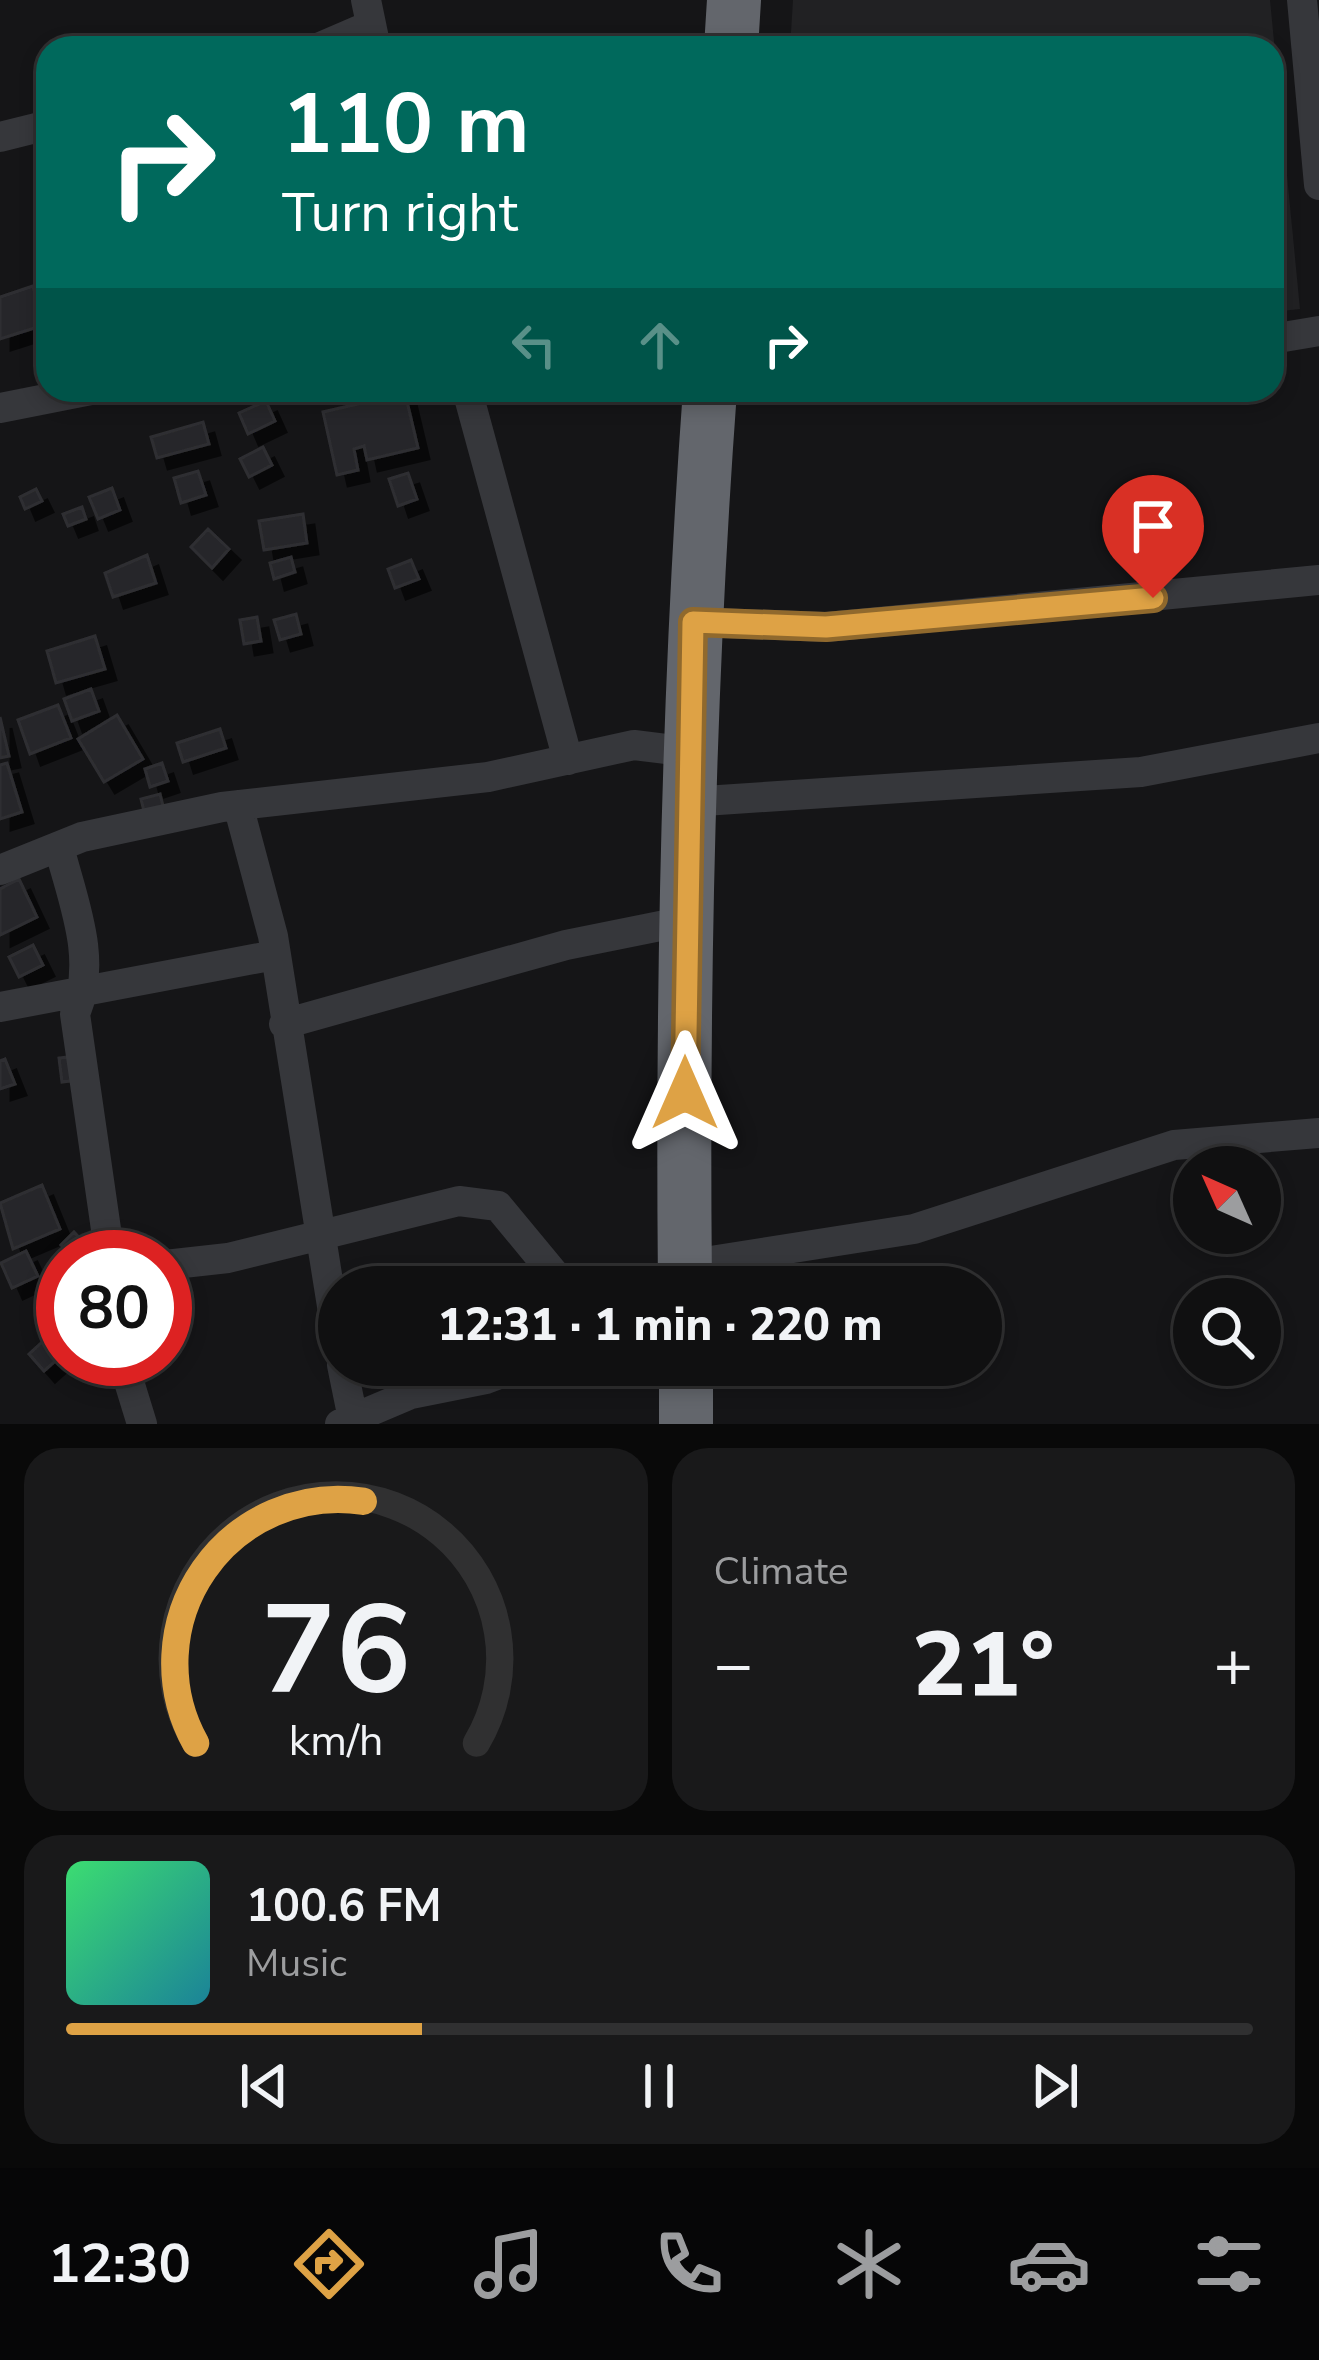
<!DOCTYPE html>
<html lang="en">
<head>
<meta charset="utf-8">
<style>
	body { margin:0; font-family:"Nunito Sans",sans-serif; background:#19191a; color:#f1f3f6; height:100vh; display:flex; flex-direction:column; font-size:45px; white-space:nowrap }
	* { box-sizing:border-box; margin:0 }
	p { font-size:39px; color:#9c9d9f }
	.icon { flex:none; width:66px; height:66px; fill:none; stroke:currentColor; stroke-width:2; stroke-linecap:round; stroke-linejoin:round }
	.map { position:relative; height:1424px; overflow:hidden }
	.details { display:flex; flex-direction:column; gap:24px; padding:24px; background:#090909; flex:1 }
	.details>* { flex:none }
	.hud { position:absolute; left:36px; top:36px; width:1248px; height:366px; border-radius:36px; box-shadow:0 6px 18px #0003,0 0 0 3px #303031; background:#00695c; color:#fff; overflow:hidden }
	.needle { width:78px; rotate:315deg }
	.tools { position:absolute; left:1173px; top:1146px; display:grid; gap:24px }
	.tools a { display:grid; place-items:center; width:108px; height:108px; border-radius:50%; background:#101011; box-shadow:0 6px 18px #0003,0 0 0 3px #303031; font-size:60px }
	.speed { position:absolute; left:36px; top:1230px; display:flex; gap:24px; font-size:60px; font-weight:700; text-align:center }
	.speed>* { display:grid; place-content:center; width:156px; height:156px; border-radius:50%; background:#101011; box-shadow:0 6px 18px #0003,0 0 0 3px #303031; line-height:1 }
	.speed .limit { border:18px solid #d22; background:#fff; color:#111 }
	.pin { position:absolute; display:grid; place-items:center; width:102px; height:102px; color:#fff; margin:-123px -51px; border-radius:50% 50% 50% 0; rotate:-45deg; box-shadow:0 0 12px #0007 }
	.pin .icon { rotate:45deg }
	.me { position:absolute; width:132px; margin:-66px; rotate:0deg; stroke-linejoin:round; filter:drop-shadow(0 0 9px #0008) }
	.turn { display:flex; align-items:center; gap:42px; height:252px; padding:0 48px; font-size:54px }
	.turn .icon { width:156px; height:156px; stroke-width:2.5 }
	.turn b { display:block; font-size:84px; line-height:102px }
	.lanes { display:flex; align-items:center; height:114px; padding:0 48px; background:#0003; justify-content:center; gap:60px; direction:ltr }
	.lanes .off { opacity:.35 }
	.big { font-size:90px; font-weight:800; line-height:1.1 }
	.details .widget { flex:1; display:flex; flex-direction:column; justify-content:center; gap:18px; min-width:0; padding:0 42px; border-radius:36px; background:#19191a }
	.details .dial { align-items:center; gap:0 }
	.dial svg { height:312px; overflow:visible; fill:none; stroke:#303031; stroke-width:7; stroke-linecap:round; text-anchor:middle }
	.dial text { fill:#f1f3f6; stroke:none }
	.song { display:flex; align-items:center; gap:36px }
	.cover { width:144px; height:144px; border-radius:18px; background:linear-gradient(135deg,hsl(140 70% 55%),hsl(190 70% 35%)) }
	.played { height:12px; border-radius:6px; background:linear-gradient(90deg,#dea245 30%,#303031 30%) }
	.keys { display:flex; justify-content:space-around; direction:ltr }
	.heat { display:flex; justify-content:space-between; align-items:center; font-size:66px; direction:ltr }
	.details .tiles { flex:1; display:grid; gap:24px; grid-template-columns:1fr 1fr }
	.widget:last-child { grid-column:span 2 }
	.trip { position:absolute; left:318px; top:1266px; width:684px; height:120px; border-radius:60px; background:#101011; box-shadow:0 6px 18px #0003,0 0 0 3px #303031; font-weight:800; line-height:120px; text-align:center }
	.tab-bar { display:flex; height:192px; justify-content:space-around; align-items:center; background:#060607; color:#9c9d9f }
	.tab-bar .icon { width:84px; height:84px }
	.tab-bar .on { color:#dea245 }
	.tab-bar b { font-size:54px; color:#f1f3f6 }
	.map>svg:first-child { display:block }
</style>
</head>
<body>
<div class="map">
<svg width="1319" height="1424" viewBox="0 0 1319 1424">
	<defs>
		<filter id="shadow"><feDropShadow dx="11" dy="11" stdDeviation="0" flood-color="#0009"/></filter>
	</defs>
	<rect width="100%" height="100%" fill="#151517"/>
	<path fill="#212123" d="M793,0H1270L1300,309L1272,312V48H790Z"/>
	<path fill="#28282a" stroke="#2f2f32" stroke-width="3" filter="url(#shadow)" d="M33,286L44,325L0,339V297Z
		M349,390H380L381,393L351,399Z
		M405,393L418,448L367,460L364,446L354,449L358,470L337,475L323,412Z
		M266,401L275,421L248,434L239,413Z
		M203,422L209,444L157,458L151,437Z
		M263,447L272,465L249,477L240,459Z
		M198,471L206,495L181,503L174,478Z
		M408,473L417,499L398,506L389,479Z
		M112,488L120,510L98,519L89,497Z
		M36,489L42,501L25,509L20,497Z
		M82,507L86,519L68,526L63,514Z
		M303,514L307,543L264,550L259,521Z
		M208,529L229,549L212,568L191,547Z
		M147,555L156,583L113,597L105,573Z
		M291,557L295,572L274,579L270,563Z
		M411,560L419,579L395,588L388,569Z
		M296,614L301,634L280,640L274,620Z
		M257,617L261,641L244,644L240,620Z
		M95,636L105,669L56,683L47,651Z
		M91,689L99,711L72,721L64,699Z
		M58,705L71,738L30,754L18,720Z
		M117,715L143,759L104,782L78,739Z
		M0,717L9,756L0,758Z
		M220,729L226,748L183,762L177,743Z
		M7,763L22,812L0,819V765Z
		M162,763L168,781L150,787L145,769Z
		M160,794L164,810L145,815L141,799Z
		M19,879L37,917L0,935V889Z
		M33,945L43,965L19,977L9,957Z
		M77,1056L79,1080L62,1082L59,1058Z
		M5,1059L15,1084L0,1089V1061Z
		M42,1185L60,1229L13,1249L0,1203Z
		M74,1232L86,1245L73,1257L61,1245Z
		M26,1251L38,1276L12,1288L1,1263Z
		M53,1332L63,1342V1354L44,1371L29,1354Z"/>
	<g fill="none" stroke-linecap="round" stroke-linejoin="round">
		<path stroke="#36373b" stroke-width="30" d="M366,0L376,48
			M1302,0L1319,185
			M318,48L369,26
			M0,137L48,125
			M1272,339L1319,331
			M467,390L568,760
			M0,408L91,390
			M693,622L826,627L1319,580
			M689,802L1141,772L1319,738
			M238,805L273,936L339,1350
			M59,847C73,902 98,959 75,1014L110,1257
			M0,870L82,837L222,807L488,777L634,745L690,752
			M0,1007L275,955
			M284,1024L566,945L685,921
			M165,1265L228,1258L459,1201L498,1206L565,1287
			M685,1265L914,1229L1174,1145L1319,1133
			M616,1287L685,1280
			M122,1359L142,1424
			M342,1365L353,1419
			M340,1424L411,1394L486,1379L523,1365"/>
		<path stroke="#63666c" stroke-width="54" d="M731,48L734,0
			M685,1287C682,987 688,689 710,390
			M686,1365V1424"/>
	</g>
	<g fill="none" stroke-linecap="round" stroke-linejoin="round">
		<g stroke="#90692d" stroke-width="30">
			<path id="route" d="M685,1093L693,622L826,627L1153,598"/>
		</g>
		<use href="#route" stroke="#dea245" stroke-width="21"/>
	</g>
</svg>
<div class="tools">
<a><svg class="needle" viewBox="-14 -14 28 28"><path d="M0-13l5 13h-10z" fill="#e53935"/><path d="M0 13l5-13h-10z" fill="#9c9d9f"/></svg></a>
<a><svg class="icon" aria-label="search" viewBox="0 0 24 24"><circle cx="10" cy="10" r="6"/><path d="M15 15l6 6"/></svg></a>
</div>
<div class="speed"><div class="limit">80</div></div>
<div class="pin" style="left:1153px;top:598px;background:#d93025"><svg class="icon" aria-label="arrive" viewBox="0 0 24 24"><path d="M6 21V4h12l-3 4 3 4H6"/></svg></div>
<svg class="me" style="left:685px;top:1093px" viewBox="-20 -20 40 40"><path d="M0-17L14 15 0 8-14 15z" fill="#dea245" stroke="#fff" stroke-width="4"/></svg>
<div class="trip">12:31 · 1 min · 220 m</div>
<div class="hud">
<div class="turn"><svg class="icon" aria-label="right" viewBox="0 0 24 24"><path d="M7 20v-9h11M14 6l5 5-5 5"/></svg><div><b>110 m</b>Turn right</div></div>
<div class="lanes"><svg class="icon off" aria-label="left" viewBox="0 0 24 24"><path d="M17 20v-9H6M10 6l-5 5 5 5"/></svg><svg class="icon off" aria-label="ahead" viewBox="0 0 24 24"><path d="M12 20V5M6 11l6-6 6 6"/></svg><svg class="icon" aria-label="right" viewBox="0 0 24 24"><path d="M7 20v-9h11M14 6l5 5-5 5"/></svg></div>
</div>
</div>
<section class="details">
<div class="tiles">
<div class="widget dial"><svg viewBox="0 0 100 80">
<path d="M14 69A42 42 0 1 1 86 69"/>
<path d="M14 69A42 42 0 0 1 57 7" stroke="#dea245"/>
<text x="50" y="56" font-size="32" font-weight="700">76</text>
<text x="50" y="72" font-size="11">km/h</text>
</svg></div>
<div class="widget"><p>Climate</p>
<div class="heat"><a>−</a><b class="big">21°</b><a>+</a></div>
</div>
<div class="widget">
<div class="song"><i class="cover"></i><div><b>100.6 FM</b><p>Music</p></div></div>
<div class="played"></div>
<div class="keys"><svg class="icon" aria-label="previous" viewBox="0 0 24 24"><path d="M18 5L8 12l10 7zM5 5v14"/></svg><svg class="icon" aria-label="pause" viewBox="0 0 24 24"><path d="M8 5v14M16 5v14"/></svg><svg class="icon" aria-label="next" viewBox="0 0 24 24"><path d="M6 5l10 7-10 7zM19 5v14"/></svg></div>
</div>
</div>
</section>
<nav class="tab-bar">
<b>12:30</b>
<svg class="icon on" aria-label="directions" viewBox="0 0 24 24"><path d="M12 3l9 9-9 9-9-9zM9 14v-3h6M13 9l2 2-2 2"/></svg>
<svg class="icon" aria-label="music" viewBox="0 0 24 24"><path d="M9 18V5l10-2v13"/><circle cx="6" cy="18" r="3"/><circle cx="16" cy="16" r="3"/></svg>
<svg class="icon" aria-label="phone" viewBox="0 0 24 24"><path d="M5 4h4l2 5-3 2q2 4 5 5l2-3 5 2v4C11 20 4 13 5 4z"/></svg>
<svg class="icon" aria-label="climate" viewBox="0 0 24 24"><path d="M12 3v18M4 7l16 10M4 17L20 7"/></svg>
<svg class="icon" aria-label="car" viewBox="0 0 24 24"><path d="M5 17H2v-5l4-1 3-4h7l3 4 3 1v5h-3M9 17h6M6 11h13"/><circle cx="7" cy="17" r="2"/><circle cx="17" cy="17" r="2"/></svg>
<svg class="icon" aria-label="filters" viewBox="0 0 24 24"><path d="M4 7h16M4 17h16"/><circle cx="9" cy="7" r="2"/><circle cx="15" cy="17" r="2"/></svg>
</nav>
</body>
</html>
